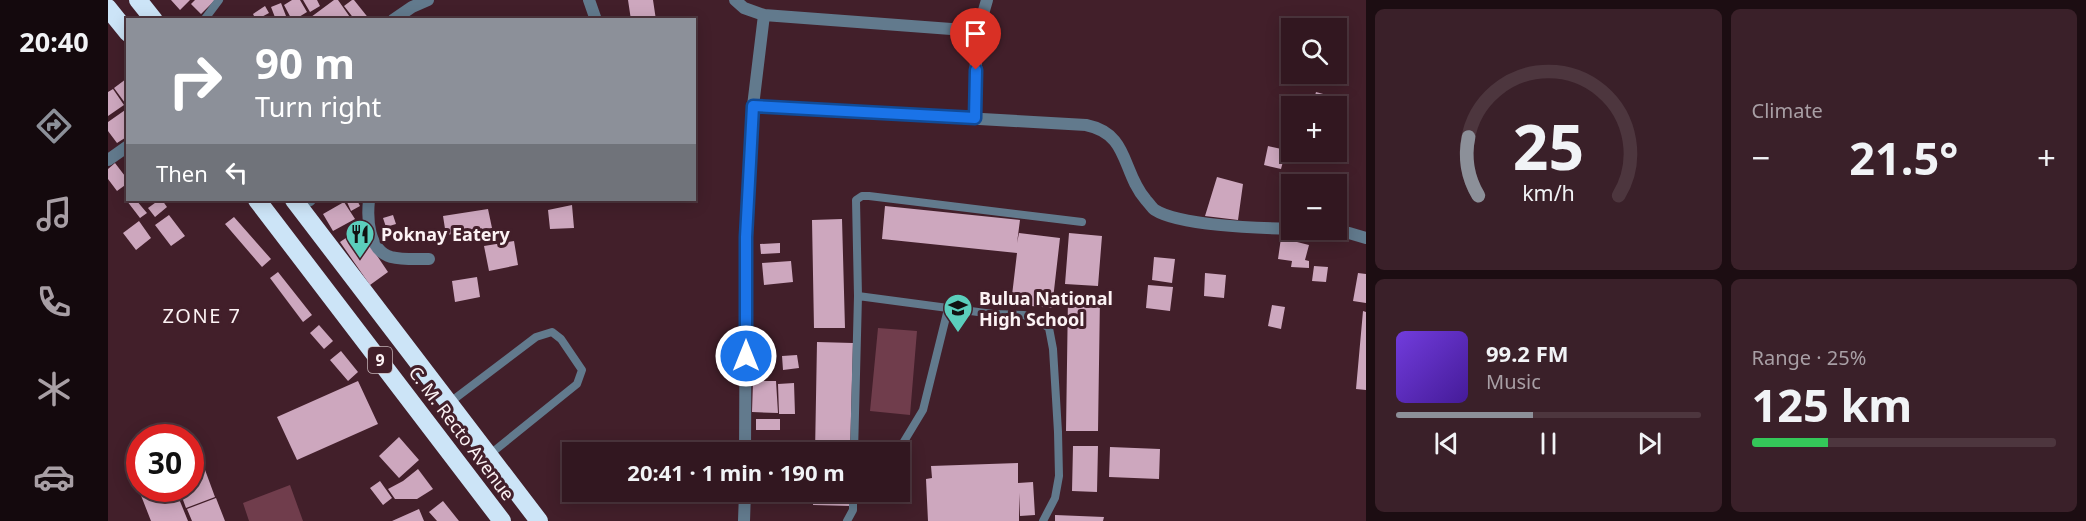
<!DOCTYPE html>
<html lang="en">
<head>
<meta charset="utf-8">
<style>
	body { margin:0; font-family:"Noto Sans",sans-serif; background:#3a2029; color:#f1f3f6; height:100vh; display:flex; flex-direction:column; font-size:22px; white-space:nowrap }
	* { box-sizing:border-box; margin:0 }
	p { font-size:20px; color:#a89fa5 }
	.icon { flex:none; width:33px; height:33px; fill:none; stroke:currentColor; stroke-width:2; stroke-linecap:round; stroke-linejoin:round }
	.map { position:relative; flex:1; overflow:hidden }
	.sheet { display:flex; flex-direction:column; gap:9px; padding:9px; background:#1c0d12; width:720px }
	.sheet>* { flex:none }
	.top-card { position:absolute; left:18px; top:18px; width:570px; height:183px; border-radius:0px; box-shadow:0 3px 15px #0003,0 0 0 2px #4d363e; background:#8c9099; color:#fff; overflow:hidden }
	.fabs { position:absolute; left:1173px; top:18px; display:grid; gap:12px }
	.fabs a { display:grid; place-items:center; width:66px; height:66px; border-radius:0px; background:#321720; box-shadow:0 3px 15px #0003,0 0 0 2px #4d363e; font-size:30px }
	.speed { position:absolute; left:18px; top:424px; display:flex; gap:12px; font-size:30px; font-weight:700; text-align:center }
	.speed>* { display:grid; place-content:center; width:78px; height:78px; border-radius:50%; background:#321720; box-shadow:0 3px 15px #0003,0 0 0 2px #4d363e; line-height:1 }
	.speed .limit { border:9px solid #d22; background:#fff; color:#111 }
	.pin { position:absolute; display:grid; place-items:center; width:51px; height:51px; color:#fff; margin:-62px -26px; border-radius:50% 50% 50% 0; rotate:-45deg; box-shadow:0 0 6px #0007 }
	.pin .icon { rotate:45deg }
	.me { position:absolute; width:66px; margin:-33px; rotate:0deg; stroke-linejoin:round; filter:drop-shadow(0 0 4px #0008) }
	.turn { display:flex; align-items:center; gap:21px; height:126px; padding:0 30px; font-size:27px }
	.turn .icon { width:78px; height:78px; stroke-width:2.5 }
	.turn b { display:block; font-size:42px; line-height:51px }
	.then { display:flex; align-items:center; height:57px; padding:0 30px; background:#0003; gap:12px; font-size:22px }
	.big { font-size:45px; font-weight:700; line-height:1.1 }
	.sheet .tile { flex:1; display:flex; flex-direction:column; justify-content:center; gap:9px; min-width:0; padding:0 21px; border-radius:9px; background:#3a2029 }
	.sheet .dial { align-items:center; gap:0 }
	.dial svg { height:156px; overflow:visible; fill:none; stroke:#4d363e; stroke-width:7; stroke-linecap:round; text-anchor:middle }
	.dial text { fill:#f1f3f6; stroke:none }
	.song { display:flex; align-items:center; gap:18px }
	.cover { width:72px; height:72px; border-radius:9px; background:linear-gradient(135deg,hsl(260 70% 55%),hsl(260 70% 35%)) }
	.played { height:6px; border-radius:3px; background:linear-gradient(90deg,#8c9099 45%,#4d363e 45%) }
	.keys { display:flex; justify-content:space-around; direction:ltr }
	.heat { display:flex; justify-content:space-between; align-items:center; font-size:33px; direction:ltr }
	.charge { height:9px; border-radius:4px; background:linear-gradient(90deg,#34c759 25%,#4d363e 0) }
	.sheet .tiles { flex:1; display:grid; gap:9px; grid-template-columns:repeat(2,1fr) }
	.trip { position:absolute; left:454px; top:442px; width:348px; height:60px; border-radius:0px; background:#321720; box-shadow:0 3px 15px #0003,0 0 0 2px #4d363e; font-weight:700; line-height:60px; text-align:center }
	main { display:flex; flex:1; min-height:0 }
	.dock { display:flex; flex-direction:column; width:108px; justify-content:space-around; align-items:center; background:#14090d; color:#a89fa5 }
	.dock .icon { width:42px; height:42px }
	.dock .current { color:#8c9099 }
	.dock b { font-size:27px; color:#f1f3f6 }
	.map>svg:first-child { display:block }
</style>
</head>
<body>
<main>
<nav class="dock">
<b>20:40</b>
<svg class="icon current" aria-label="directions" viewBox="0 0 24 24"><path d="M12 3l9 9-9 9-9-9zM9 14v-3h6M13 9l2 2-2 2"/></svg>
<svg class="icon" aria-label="music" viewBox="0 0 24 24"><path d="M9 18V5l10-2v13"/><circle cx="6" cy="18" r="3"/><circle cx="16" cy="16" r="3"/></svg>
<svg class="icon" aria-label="phone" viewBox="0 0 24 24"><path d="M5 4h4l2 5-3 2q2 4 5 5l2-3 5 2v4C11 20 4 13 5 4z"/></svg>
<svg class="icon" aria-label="climate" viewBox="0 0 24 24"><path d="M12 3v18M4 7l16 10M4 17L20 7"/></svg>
<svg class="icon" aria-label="car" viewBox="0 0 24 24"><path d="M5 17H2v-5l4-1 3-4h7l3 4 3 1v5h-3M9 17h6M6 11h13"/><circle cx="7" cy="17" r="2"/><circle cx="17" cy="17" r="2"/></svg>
</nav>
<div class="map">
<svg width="1258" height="521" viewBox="0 0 1258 521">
	<rect width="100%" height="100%" fill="#421f2a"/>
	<path fill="#703d4c" d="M770,328L809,331L802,415L762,411Z
		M182,485L195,521H141L135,503Z"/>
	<path fill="#cda7be" d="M63,0H82L72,10Z
		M87,0H107L93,14L83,4Z
		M184,0H192L199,12L186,20H184L176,5Z
		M195,0H209L212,6L202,12Z
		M226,0H230L244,20H199Z
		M244,0H246L262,20H247L236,6Z
		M520,0H545L548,20H523Z
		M173,3L178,16L168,20L163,7Z
		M157,6L161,13L148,20L145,14Z
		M18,79L20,80V107L6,88Z
		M5,89L16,105L0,116V92Z
		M1208,92L1237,100L1229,131L1228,106H1204Z
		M20,108V136L9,143L0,131V122Z
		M1160,146L1178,150L1173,169L1156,165Z
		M7,163L20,180V183L9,191L0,179V169Z
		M1109,177L1135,184L1130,220L1097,216Z
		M21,200H28L39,213L32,218L19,201Z
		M51,200H54L59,207L47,217L40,208Z
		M245,200H249L252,206L243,211L239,202Z
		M236,202L247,219L225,231L215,214Z
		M464,205L466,228L442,229L440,210Z
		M777,206L912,220L909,243L911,233L952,238L944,308L903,304L909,253L774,239Z
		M380,209L384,228L338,235L335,216Z
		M61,215L77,236L63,246L47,225Z
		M285,215L288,224L278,227L275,218Z
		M126,217L163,259L154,267L117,224Z
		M734,219L737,328H706L704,220Z
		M31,221L43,238L28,250L15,233Z
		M251,229L280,272L262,285L232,242Z
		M961,233L994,236L990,286L957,284Z
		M1173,238L1201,245L1197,260L1201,261V268L1183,267L1184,261L1170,259Z
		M406,241L410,265L381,271L376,246Z
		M672,243V253L653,254L652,244Z
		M1046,257L1067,259L1064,283L1044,280Z
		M683,261L685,282L656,285L654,263Z
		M1206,266L1220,267L1218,282L1204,281Z
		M170,272L204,315L195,322L162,278Z
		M1097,273L1118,275L1116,298L1096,296Z
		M1250,273L1258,274V303L1245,301Z
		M369,277L372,297L347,302L344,281Z
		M1040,285L1065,287L1062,311L1038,308Z
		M960,296L992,297L990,431H958Z
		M1164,305L1177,307L1173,329L1160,326Z
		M1255,311L1258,312V390L1248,389Z
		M211,325L225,341L216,349L202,333Z
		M709,342L745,343L742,453H707Z
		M233,351L250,372L240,381L222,360Z
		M689,355L691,368L675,370L674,356Z
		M250,381L270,424L189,460L169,417Z
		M645,381H668L670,413L644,412Z
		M686,383L687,414H671L670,384Z
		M648,419H672V430H648Z
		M291,437L311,460L291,478L271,456Z
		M965,446H990L989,492L964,491Z
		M1002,447L1052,449L1051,479L1001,477Z
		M89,448L107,497L78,508L71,489H82V450Z
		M910,463V483L925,482L927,515L912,516L911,493V521H820L818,479L824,478L823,466Z
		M310,469L325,489L309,499H287L280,489L295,481Z
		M32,473V489H67L80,521H43L25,475Z
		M272,481L284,498L275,505L262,488Z
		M706,492H741V506L705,505Z
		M108,498L117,521H84L79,509Z
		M335,501L351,521H329L321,512Z
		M311,509L316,521H284Z
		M947,515L996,517L995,521H947Z"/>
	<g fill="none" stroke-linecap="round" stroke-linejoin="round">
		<path stroke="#627a8d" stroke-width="8" d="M96,20L111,0
			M750,296L885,314L916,315L932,322L941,328L945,349L950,432L951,476L947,498L935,521
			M341,403L428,337L444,332L453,339L474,370L469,384L381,455
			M746,453L750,296L748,200L754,196H761L974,222
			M789,453L815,410L840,309
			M739,521L745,510V492"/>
		<path stroke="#627a8d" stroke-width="12" d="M481,0L488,20
			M627,0L636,8L656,15L645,106L638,237L637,453
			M656,15L870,31
			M285,20L304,7L320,0
			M645,106L978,125C1022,134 1013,171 1038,200C1041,203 1044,208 1047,210C1072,226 1152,228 1184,229
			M867,118L868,46L870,31L879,0
			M0,160L20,146
			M261,200C259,219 260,250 283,257C295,260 309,259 321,259
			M191,205L202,200
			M1186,230L1241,233L1258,238
			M636,521L637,492"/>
		<path stroke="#cce4f7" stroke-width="18" d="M30,0L46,20
			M0,8L20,33
			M149,200L394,521
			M186,200L431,521"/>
	</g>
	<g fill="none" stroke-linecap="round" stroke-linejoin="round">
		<g stroke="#114b97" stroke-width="15">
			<path id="route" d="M638,356V237L645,106L867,118L868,70"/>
		</g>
		<use href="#route" stroke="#1a73e8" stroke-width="10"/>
	</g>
	<defs>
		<g id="restaurant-pin" transform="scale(1.5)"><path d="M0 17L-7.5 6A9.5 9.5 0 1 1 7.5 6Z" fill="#5bcebc" stroke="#421f2a"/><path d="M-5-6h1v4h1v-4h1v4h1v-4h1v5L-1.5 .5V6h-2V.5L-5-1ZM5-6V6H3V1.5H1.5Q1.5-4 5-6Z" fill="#111"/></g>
		<g id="school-pin" transform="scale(1.5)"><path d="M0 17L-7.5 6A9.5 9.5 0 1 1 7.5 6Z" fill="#5bcebc" stroke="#421f2a"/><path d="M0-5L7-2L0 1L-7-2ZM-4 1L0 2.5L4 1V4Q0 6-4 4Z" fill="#111"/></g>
	</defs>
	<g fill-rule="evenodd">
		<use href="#restaurant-pin" x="252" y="234"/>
		<use href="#school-pin" x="850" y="308"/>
	</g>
	<g text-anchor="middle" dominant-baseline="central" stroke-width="6" stroke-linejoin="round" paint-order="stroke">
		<rect fill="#421f2a" stroke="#c4b3b7" stroke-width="1.5" x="260" y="347" width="24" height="26" rx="4.5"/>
		<g font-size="16" font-weight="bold" fill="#fcf2f4">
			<text x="272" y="360">9</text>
		</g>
		<g font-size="18" font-weight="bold" fill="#fcf2f4" stroke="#421f2a" text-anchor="start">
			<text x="273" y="234">Poknay Eatery</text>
			<text x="871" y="298">Bulua National<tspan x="871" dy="21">High School</tspan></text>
		</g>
		<g font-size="18" fill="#fcf2f4" stroke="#421f2a">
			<text transform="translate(354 433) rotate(53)">C. M. Recto Avenue</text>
		</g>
		<g font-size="20" letter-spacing="1.5" fill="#fcf2f4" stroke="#421f2a">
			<text x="94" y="315">ZONE 7</text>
		</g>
	</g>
</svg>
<div class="fabs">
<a><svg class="icon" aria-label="search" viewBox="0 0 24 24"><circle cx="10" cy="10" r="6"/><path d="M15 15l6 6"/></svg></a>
<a>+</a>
<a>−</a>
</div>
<div class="speed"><div class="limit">30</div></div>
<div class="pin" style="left:868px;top:70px;background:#d93025"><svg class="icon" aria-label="arrive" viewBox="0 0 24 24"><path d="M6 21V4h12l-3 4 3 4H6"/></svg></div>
<svg class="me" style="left:638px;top:356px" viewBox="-20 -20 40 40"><circle r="17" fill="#1a73e8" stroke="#fff" stroke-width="3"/><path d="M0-11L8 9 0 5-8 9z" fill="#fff"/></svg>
<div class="trip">20:41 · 1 min · 190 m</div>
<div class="top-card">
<div class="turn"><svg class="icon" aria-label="right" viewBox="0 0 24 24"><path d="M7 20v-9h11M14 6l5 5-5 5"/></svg><div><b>90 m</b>Turn right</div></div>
<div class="then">Then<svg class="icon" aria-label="left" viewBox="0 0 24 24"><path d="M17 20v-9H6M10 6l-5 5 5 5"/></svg></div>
</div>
</div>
<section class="sheet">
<div class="tiles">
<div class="tile dial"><svg viewBox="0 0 100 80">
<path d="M14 69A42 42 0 1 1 86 69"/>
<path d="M14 69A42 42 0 0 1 9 39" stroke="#8c9099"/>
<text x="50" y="56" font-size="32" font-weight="700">25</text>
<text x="50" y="72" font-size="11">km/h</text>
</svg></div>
<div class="tile"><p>Climate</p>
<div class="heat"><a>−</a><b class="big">21.5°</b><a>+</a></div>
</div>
<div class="tile">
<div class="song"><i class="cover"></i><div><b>99.2 FM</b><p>Music</p></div></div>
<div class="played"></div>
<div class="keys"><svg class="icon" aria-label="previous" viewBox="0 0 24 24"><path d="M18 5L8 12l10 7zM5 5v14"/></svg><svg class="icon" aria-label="pause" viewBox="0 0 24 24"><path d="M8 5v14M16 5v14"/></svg><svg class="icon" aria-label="next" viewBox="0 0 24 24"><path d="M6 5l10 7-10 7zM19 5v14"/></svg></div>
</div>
<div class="tile"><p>Range · 25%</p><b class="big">125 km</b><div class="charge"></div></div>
</div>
</section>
</main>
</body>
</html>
